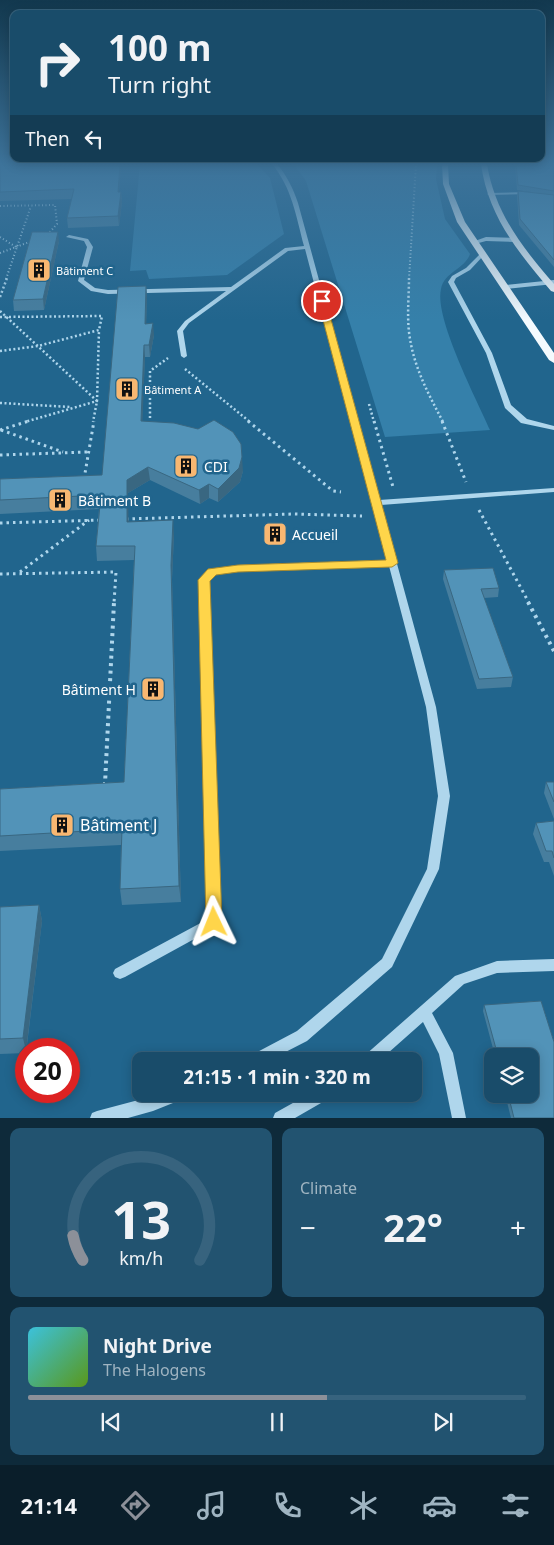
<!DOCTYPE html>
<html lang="en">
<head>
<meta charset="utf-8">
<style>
	body { margin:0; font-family:"Noto Sans",sans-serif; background:#225370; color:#f1f3f6; height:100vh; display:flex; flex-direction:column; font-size:19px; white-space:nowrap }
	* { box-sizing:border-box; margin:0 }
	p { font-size:16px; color:#9fb4c1 }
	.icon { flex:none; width:28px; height:28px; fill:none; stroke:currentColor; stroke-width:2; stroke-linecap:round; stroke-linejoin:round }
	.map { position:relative; height:1118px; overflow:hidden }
	.details { display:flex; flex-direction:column; gap:10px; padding:10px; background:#0e2a3a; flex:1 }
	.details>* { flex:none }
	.top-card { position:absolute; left:10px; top:10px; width:535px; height:152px; border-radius:10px; box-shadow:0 2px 12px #0003,0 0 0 1px #37637e; background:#194c6a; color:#f1f3f6; overflow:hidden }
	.buttons { position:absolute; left:484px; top:1048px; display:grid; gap:10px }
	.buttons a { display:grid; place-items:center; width:55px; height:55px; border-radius:10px; background:#194c6a; box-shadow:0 2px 12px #0003,0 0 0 1px #37637e; font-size:25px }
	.speed { position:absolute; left:15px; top:1038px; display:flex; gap:10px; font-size:25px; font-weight:700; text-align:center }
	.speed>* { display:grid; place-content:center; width:65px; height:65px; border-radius:50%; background:#194c6a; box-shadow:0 2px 12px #0003,0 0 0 1px #37637e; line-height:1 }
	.speed .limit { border:8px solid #d22; background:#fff; color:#111 }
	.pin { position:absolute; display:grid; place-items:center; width:42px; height:42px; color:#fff; margin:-21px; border:2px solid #fff; border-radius:50%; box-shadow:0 1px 5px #0007 }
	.me { position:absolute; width:55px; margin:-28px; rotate:358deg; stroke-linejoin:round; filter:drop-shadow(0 0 4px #0008) }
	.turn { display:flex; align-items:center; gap:18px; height:105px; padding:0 15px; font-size:22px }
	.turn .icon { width:65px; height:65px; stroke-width:2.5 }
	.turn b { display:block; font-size:35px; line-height:42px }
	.then { display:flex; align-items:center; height:48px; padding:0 15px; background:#0003; gap:10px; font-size:19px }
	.big { font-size:38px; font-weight:700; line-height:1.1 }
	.details .widget { flex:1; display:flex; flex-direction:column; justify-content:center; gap:8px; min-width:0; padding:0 18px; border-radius:10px; background:#225370 }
	.details .dial { align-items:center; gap:0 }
	.dial svg { height:130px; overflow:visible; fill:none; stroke:#37637e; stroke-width:7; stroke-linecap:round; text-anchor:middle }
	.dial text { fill:#f1f3f6; stroke:none }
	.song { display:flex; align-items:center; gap:15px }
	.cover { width:60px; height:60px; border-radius:8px; background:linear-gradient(135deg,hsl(190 70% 55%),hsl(90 70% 35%)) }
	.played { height:5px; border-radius:2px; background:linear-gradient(90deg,#8c9099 60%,#37637e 60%) }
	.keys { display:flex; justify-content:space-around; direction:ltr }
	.heat { display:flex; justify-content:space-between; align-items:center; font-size:28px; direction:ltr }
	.details .tiles { flex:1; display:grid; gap:10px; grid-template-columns:1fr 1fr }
	.widget:last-child { grid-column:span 2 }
	.trip { position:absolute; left:132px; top:1052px; width:290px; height:50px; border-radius:10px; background:#194c6a; box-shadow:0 2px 12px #0003,0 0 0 1px #37637e; font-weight:700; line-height:50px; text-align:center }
	.dock { display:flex; height:80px; justify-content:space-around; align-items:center; background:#0a1e2a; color:#9fb4c1 }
	.dock .icon { width:35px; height:35px }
	.dock .active { color:#8c9099 }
	.dock b { font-size:22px; color:#f1f3f6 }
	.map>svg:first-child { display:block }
</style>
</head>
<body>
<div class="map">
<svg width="554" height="1118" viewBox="0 0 554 1118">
	<rect width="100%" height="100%" fill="#21658d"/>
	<path fill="#3580aa" d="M140,164H257L270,178L284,234L227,275L149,279L146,270L130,271Z
		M294,164H437L436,179L445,219L470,254C465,269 444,272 441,289C434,318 477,400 490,430L385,437L306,181Z"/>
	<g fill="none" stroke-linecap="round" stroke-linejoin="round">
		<path stroke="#afd6ec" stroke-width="2" stroke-dasharray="1 2.5" stroke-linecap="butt" d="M0,206L55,205L57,224L49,233
			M0,237L16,247
			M0,253L32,241
			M6,279L31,206
			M409,279L416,164"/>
		<path stroke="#afd6ec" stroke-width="2.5" stroke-dasharray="2 2.5" stroke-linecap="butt" d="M409,278C409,295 407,314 409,332C413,366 428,393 443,422
			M0,297L7,278
			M0,311L97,401L93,422
			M0,317L102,316L99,330
			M0,351L38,346L99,330L97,401L25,422
			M185,369L250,422
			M0,403L71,407
			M369,404L374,422
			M150,418V371L168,358"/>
		<path stroke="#afd6ec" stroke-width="3" stroke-dasharray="2.5 4" stroke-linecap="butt" d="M248,421L333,491L341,492
			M374,421L393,487
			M442,421L466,482
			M0,430L29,421
			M1,430L63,452
			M0,455L88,452
			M84,479L94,421
			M479,510L529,603
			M126,519L294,514L362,516
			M0,523L102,520
			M20,572L89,520
			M0,574L116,572L114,603"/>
		<path stroke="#afd6ec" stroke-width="4" stroke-dasharray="3 4.5" stroke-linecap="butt" d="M528,602L554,651
			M103,784H105L114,602"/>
		<path fill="#afd6ec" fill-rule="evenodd" d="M272,164H277C287,176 293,188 298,203L379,500L554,488V492L381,505L436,707L450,796L439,869L392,967L307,1041L268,1061H248L250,1056L297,1031L382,959L427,869L438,796L426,707L389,566L238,571L215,574L209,581L220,922L218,926L125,977L120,979L115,977L113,973L115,969L208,919L200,580L209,570L238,565L387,560L305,249L288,251L189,323L183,331L187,356L184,358L181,356L177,331L185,321L226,291L108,294L91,291L78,281L87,247L84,241L66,237L69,235L88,239L93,247L84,280L95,288L108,290L231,287L285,248L304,246C296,216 292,188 272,164Z
			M529,192H531V194L489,195L487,194L489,193Z
			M486,237L514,238L517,240L514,242L486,241L475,244L472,242Z
			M482,252L485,254L470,270L456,278L454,282L492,353L511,405L527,419L554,426V430L521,423L505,408L486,353L448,282L452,276L466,268Z
			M554,280V284L505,289L502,287L505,285Z
			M554,959V971L497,973L464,984L432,1013L453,1053L466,1118H452L439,1054L423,1022L379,1061H362L364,1056L455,976L497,961Z
			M161,1094H185L183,1099L153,1111L128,1118H90L92,1113L97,1111Z
			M309,1094H330L328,1099L295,1118H273L275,1113Z"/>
		<path fill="#f4fafe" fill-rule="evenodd" d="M442,164H448L449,184L465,222L554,353V363L549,360L457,222L443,184Z
			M481,164H487C495,213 522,247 554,284V292L551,291C518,252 488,216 481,164Z"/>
	</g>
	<path fill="#477e9e" d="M0,164H121L119,192H121L122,202L119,226L68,228L67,218L72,199L0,201Z
		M515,164H554V267L519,225L517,196L518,191L531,192L517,190Z
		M59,241L44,310L14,311L13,300Z
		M146,286L147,297L146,324L154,335L150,357H145L142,421L243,471L240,482L218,502L209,498L200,504L150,480L128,493V522L174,534L172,579L181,902L122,905L120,889L121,845L0,851V789L124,782L134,560L97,561L96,546L99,509L0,514V479L102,475Z
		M444,570L499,588L498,597L484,598L513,677L511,687L477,689L443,579Z
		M546,782H554V819L544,793Z
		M554,821V876L549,862H544L533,834L536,823Z
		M39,905L42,921L26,1053L0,1054V907Z
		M541,1001L554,1042V1118H511L505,1094H530V1056H495L483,1011L484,1005Z"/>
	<path fill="#396781" d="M120,164H121V167L118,202V192Z
		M121,192L122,202L119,226L118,216Z
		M58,232L59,241L44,310L43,299Z
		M146,286L147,297L146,336L145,324Z
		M153,323L154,335L150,357L149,345Z
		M144,345L145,357L142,434L141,421Z
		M242,457L243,471L240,482L218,502V489Z
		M148,467L150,480L128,493L129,536L127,522V480Z
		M209,484V498L200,504L199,490Z
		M173,520L174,534L172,579L181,902L179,886L171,565Z
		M39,905L42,921L26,1051L23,1038Z"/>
	<path fill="#5293b8" stroke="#396781" d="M0,164H120L118,192H121L118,216L67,218L74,189L0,192Z
		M516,164H554V191L518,185Z
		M518,191L554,195V260L520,219Z
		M32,232H58L43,299L13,300Z
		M146,286L145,324L153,323L149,345H144L141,421L174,423L198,429L214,420L233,432L241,444L242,457L239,468L218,489L209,484L199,490L148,467L127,480V522L173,520L171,565L179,886L120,889L122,829L0,836V789L124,782L135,546H96L101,495L0,500V479L102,475L118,287Z
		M493,568L499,588L481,589L513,677L479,679L444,570Z
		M546,782H554V802Z
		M554,821V858L552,851H546L536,823Z
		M39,905L23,1038L0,1039V907Z
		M541,1001L554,1042V1118H514L508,1094H530V1056H498L484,1005Z"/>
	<linearGradient id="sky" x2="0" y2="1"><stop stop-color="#12384e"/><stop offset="0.51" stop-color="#3d739a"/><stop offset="1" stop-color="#3d739a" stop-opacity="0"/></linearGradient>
	<rect width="554" height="321" fill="url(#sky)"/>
	<path fill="#ffd54a" stroke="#a68a30" d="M322,299L326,301L398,563L392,567L238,572L216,575L210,581L222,922L220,927L214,929L208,927L206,922L198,580L208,569L238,565L386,560L318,301Z"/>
	<defs>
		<g id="building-square" transform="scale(1.25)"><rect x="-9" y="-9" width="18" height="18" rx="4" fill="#f8b771" stroke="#21658d"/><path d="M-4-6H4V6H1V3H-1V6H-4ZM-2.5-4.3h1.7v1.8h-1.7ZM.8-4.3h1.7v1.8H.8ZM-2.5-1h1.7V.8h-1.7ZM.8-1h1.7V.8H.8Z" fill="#111"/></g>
	</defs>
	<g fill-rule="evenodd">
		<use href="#building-square" x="39" y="270"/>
		<use href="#building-square" x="127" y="389"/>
		<use href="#building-square" x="186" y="466"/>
		<use href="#building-square" x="60" y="500"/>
		<use href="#building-square" x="275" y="534"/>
		<use href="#building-square" x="153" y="689"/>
		<use href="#building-square" x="62" y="825"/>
	</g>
	<g text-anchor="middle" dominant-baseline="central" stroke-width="5" stroke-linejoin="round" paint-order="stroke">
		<g font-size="11" fill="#fff" stroke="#21658d" text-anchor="start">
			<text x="56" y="270">Bâtiment C</text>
			<text x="144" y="389">Bâtiment A</text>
		</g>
		<g font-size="14" fill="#fff" stroke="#21658d" text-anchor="start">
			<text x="204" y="466">CDI</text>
			<text x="78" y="500">Bâtiment B</text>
			<text x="292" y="534">Accueil</text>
			<text x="136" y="689" text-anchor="end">Bâtiment H</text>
		</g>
		<g font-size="16" fill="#fff" stroke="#21658d" text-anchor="start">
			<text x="80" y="825">Bâtiment J</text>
		</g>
	</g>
</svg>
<div class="buttons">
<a><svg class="icon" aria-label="layers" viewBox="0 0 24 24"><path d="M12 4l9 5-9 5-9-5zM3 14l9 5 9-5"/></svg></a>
</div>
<div class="speed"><div class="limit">20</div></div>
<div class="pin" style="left:322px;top:301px;background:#d93025"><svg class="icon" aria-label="arrive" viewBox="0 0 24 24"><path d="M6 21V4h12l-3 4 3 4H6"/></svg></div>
<svg class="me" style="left:214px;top:922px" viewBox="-20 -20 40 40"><path d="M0-17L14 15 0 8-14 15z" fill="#ffd54a" stroke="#fff" stroke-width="4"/></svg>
<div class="trip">21:15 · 1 min · 320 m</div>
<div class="top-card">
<div class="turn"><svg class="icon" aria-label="right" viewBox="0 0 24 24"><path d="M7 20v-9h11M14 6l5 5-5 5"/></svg><div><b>100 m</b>Turn right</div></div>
<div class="then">Then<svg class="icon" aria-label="left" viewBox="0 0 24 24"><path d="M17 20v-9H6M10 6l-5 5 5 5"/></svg></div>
</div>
</div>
<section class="details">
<div class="tiles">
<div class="widget dial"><svg viewBox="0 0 100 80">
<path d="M14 69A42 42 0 1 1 86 69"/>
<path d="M14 69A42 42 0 0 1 8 54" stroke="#8c9099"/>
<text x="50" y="56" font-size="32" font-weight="700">13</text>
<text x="50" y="72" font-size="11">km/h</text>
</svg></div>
<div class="widget"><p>Climate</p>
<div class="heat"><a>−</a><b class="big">22°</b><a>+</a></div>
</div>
<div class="widget">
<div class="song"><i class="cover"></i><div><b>Night Drive</b><p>The Halogens</p></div></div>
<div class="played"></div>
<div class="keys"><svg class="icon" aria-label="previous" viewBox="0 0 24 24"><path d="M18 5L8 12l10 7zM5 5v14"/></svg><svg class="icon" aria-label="pause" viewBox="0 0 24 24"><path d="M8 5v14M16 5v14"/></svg><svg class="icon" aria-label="next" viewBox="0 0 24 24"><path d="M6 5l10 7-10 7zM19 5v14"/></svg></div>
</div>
</div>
</section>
<nav class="dock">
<b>21:14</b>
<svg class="icon active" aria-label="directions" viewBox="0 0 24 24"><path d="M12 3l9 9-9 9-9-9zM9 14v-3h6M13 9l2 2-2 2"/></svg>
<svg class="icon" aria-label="music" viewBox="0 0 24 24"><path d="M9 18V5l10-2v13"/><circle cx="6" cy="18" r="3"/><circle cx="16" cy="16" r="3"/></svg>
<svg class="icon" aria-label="phone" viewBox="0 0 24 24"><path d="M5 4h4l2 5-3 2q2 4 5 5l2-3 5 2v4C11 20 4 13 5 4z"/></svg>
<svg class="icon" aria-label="climate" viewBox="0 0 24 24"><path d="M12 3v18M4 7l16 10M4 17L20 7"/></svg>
<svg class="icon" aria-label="car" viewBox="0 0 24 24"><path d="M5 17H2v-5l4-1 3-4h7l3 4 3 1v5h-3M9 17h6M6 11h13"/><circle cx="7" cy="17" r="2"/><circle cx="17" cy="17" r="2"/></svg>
<svg class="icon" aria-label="filters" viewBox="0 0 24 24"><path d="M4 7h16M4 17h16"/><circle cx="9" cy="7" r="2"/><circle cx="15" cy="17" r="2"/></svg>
</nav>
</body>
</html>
